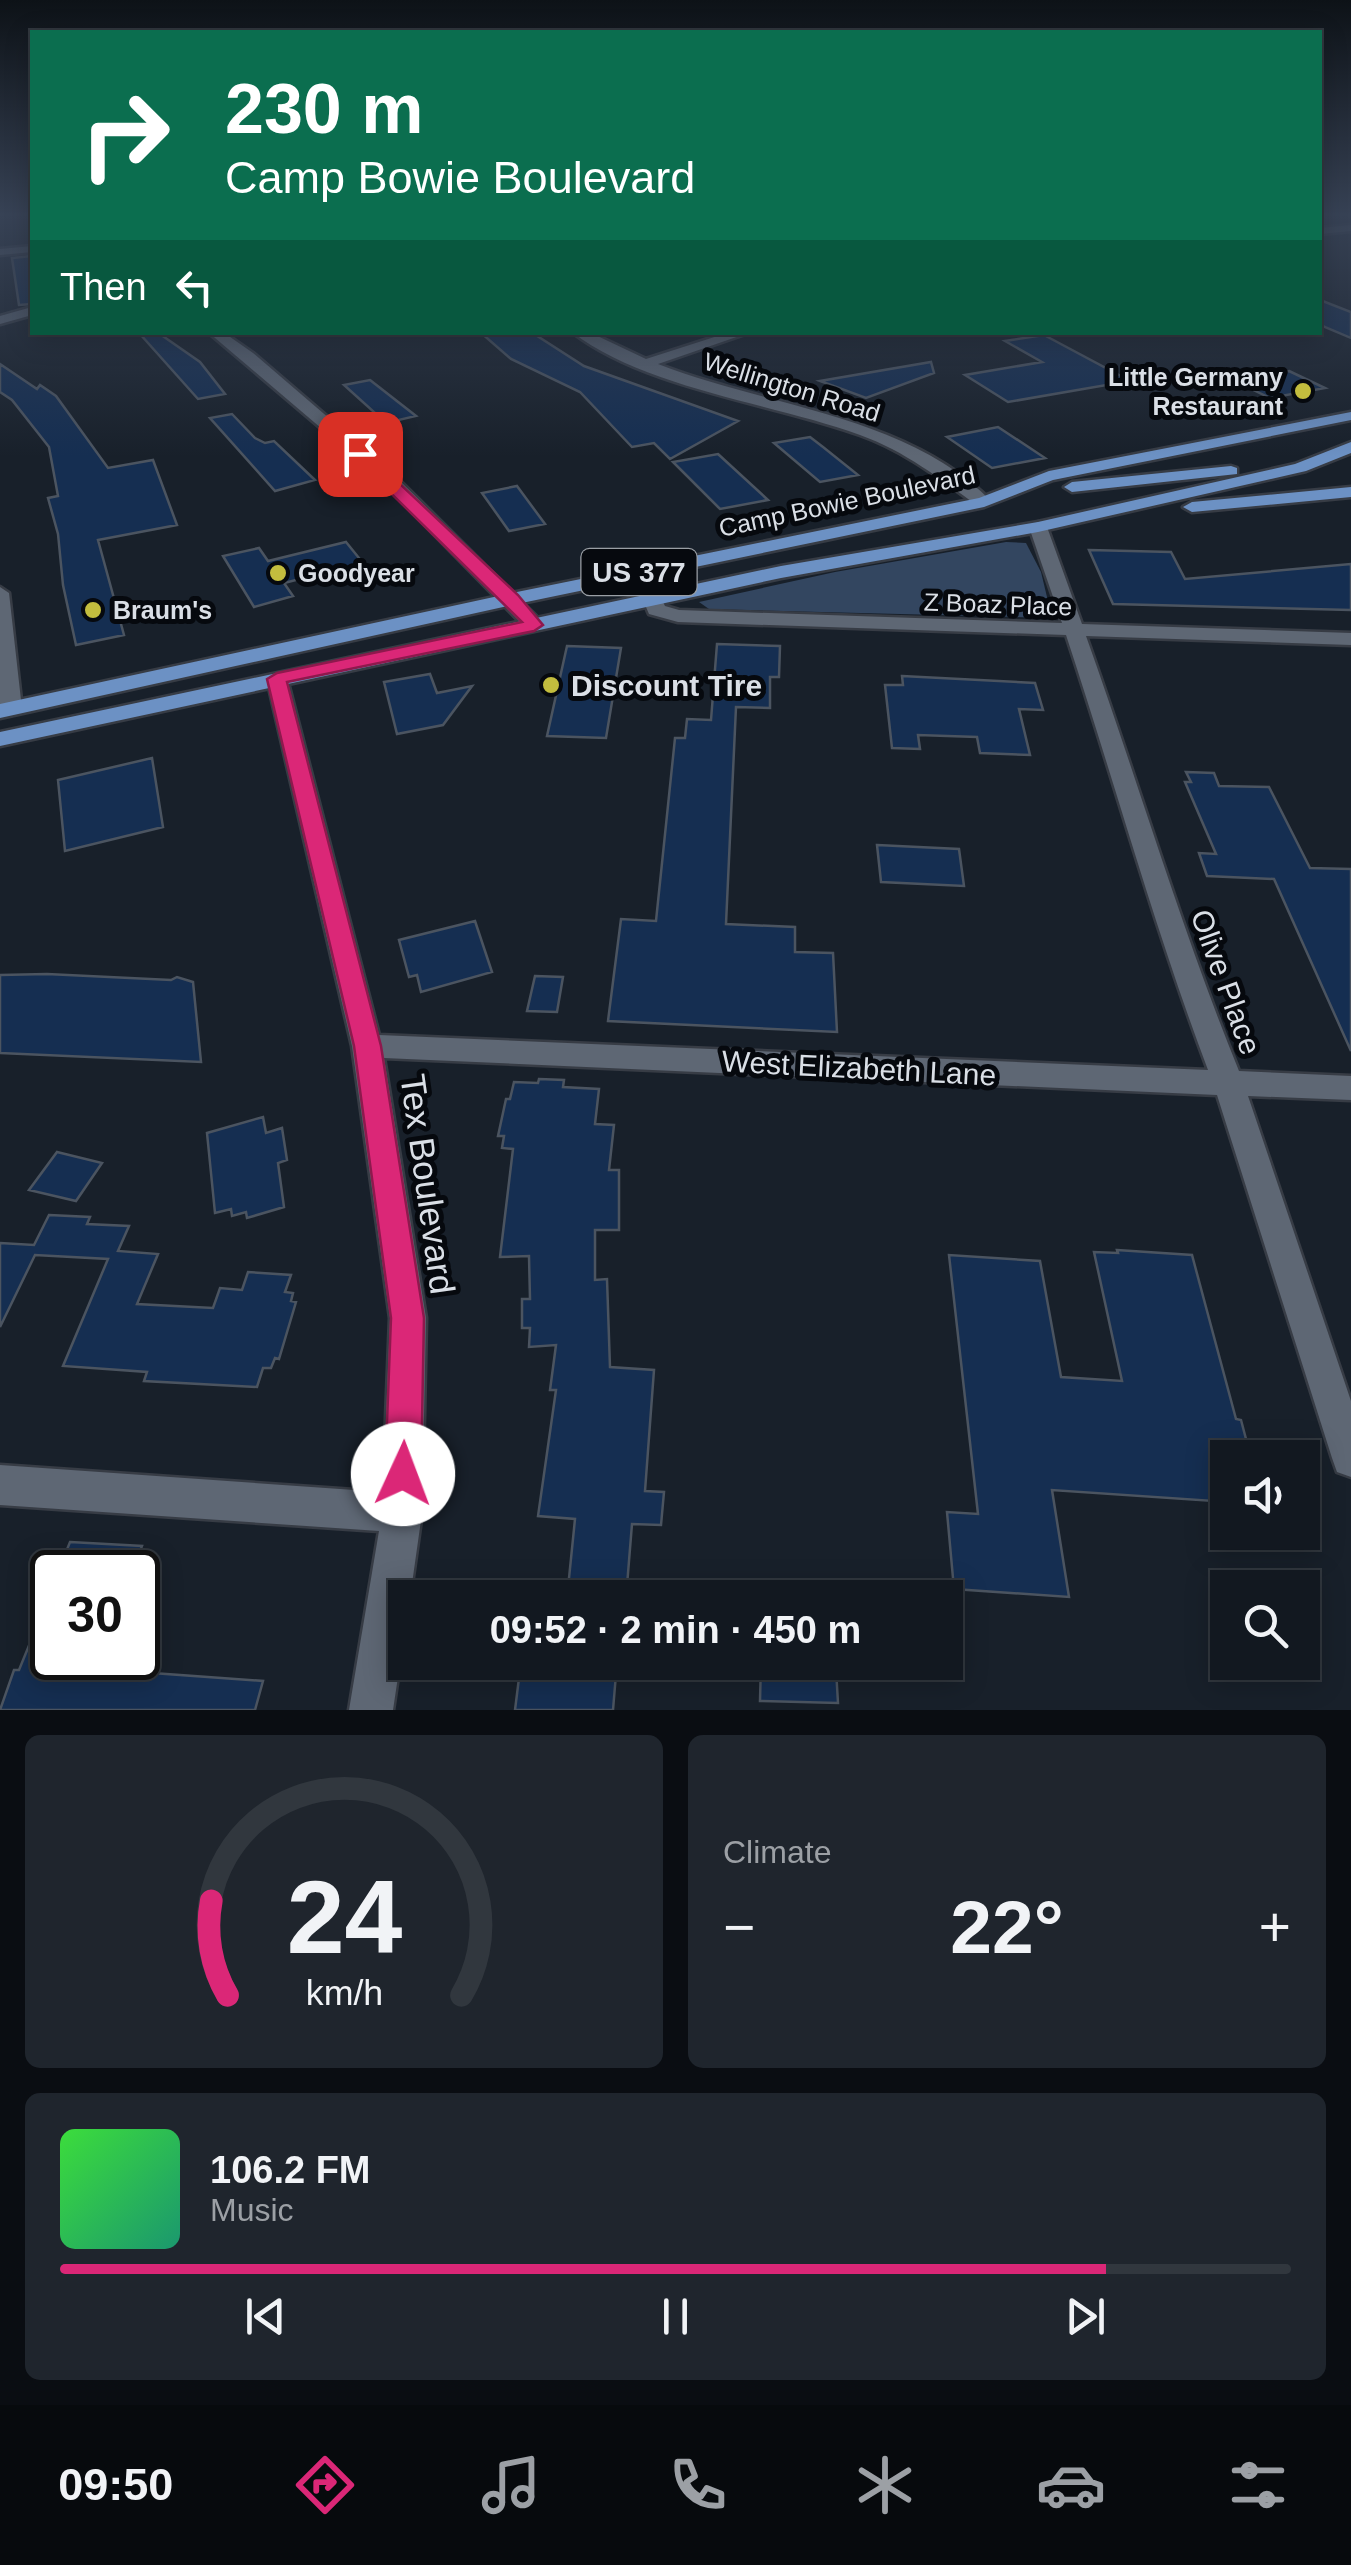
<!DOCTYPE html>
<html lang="en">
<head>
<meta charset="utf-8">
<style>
	body { margin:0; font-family:Helvetica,sans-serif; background:#1f252d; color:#f1f3f6; height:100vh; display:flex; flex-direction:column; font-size:38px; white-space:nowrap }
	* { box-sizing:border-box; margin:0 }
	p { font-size:32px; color:#9ca0a5 }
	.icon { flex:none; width:55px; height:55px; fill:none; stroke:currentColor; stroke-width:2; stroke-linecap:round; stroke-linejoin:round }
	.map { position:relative; height:1710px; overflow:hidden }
	.side { display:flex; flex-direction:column; gap:25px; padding:25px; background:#0a0d12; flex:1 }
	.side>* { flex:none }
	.guide { position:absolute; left:30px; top:30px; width:1292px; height:305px; border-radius:0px; box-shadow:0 5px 25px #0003,0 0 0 2px #31373e; background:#0b6e4f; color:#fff; overflow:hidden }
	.buttons { position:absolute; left:1210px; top:1440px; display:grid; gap:20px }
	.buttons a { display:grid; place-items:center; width:110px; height:110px; border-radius:0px; background:#121820; box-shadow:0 5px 25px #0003,0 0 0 2px #31373e; font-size:50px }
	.speed { position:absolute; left:30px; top:1550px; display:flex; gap:20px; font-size:50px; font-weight:700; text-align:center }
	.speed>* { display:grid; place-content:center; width:130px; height:130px; border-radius:50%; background:#121820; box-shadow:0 5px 25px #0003,0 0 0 2px #31373e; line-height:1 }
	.speed .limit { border:5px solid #111; border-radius:15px; background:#fff; color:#111 }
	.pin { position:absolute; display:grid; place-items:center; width:85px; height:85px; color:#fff; margin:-42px; border-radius:20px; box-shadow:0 5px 15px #0006 }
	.me { position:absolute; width:110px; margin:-55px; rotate:2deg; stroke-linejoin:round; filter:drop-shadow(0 0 8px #0008) }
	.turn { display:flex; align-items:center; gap:35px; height:210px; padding:0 30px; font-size:45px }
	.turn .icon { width:130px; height:130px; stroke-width:2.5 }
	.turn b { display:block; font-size:70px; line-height:85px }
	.then { display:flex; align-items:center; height:95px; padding:0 30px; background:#0003; gap:20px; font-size:38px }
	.big { font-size:75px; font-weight:800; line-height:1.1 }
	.side .card { flex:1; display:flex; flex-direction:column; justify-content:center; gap:15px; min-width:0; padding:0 35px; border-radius:15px; background:#1f252d }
	.side .dial { align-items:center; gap:0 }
	.dial svg { height:260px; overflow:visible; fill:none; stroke:#31373e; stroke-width:7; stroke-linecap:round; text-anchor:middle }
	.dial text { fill:#f1f3f6; stroke:none }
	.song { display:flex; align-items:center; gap:30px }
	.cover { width:120px; height:120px; border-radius:15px; background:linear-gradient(135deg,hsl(120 70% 55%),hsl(160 70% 35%)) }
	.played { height:10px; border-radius:5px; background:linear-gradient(90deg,#db2777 85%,#31373e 85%) }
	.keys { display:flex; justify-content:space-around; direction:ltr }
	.heat { display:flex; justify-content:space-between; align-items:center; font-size:55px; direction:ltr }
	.side .tiles { flex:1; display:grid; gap:25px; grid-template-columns:1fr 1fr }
	.card:last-child { grid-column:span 2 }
	.trip { position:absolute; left:388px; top:1580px; width:575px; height:100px; border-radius:0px; background:#121820; box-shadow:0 5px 25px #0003,0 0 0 2px #31373e; font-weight:800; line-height:100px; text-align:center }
	.menu { display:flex; height:160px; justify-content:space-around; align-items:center; background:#070a0d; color:#9ca0a5 }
	.menu .icon { width:70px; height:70px }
	.menu .on { color:#db2777 }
	.menu b { font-size:45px; color:#f1f3f6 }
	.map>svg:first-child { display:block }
</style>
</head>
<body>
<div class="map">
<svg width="1351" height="1710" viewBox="0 0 1351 1710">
	<rect width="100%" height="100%" fill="#18202a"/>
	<path fill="#334660" d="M1006,542L1026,543L1041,572L1052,618L709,609L699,602L835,572Z"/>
	<path fill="#152e51" stroke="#4b5460" stroke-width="2.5" d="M32,256V304L19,305L12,258Z
		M1320,300L1351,312V338L1320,325Z
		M157,332L200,362L225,394L198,399L140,334Z
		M480,332H531L584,366L738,421L670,459L654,443L632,447L580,392L511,359Z
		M1044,335L1130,381L1008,402L965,375L1042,362L1005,341Z
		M931,362L934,373L866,398L820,381Z
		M0,364L37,389L40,385L56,396L108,468L153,460L177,525L98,540L124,635L76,645L63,585L58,534L48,498L58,496L49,447L12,400L0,392Z
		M1289,371L1325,388L1270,398L1235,381Z
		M370,380L416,416L386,423L344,385Z
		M232,414L255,438L265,443L274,441L315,480L275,491L210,418Z
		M998,427L1045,458L992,468L947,437Z
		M810,437L823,447L858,475L820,482L774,443Z
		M718,454L768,500L720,509L673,462Z
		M517,486L545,524L509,531L482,493Z
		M346,542L363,563L284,583L293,596L254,607L223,556L259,548L268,561Z
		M1089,550L1171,552L1185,579L1351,564V610L1113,604Z
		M717,644L780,646L779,677H770V708L736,707L726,924L795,927V952L833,953L837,1032L608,1021L621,919L656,921L675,738H685L687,719L711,720Z
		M567,646L621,648L606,738L547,736Z
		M430,674L437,693L472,686L443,725L397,734L384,682Z
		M902,676L1035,683L1043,710L1019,709L1030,755L980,753L977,737L918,735L920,749L892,748L885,685H903Z
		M152,758L163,827L65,851L58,780Z
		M1186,772L1214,773L1219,786L1269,787L1310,868L1351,869V1051L1274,879L1207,876L1199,853L1216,854L1185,782H1191Z
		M877,845L959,849L964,886L881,882Z
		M475,921L492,972L421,992L417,975L409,977L399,940Z
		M47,974L171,980L177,977L193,982L201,1062L0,1053V975Z
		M535,976L563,977L557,1012L527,1011Z
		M539,1079L564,1080L563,1087L599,1089L595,1124L614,1125L609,1170H619V1230H595V1280L607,1279L610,1367L654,1370L645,1491L664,1492L661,1525L632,1524L626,1598H567L575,1519L538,1516L556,1390H550L556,1345L529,1347L530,1328H522V1299H530L529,1256L500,1257L513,1149L502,1148L504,1136H498L506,1099H510L514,1082L538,1083Z
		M263,1117L266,1133L282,1128L287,1160L278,1163L284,1207L247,1218L246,1212L232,1216L231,1209L215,1213L207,1133Z
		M57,1152L102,1163L76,1201L29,1190Z
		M49,1215L90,1217L87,1224L129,1226L118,1251L158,1254L137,1304L213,1308L220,1288L242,1290L248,1272L291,1275L285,1292L293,1293L291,1301L296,1302L279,1359L275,1358L271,1368H263L257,1387L144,1381L147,1372L63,1366L108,1259L35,1255L0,1327V1243L34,1245Z
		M1117,1250L1192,1255L1236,1419L1241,1420L1251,1458H1228V1502L1052,1490L1069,1597L954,1589L947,1512L978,1514L949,1255L1040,1261L1061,1377L1122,1381L1094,1252L1118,1253Z
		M70,1542L142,1546L132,1572H58Z
		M52,1589V1658H102L98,1669L263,1681L255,1710H0L14,1670H19Z
		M521,1662H617L613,1710H515Z
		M761,1662H800L836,1669L838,1703L760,1701Z"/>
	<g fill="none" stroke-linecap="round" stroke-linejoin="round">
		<g stroke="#373c45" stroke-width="5">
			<path id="street" d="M1351,225V231L1320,234V228Z
				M32,246V252L0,255V249Z
				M32,307V315L0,324V316Z
				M208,332H223L253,353L387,468L541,621V629H527L375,474Z
				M572,332H589L646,359L730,332H751L658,364C767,407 908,415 992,502L978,506C940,479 905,451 860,435C773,403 646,389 572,332Z
				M1038,522L1047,527L1082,624L1351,633V645L1086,636C1138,781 1181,929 1239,1071L1351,1076V1100L1248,1096L1351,1401V1477L1337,1472L1332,1458L1217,1095L384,1058L426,1318L422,1513L410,1598H405V1630L393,1710H349L379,1531L0,1505V1465L383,1492L390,1318L352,1046L267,679L270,675H284L287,679L379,1035L1208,1070C1154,927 1114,780 1066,635L678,622L649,614L643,600L653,594L660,596L665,606L679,610L1062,623L1029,527Z
				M0,587L9,593L22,709L11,715L0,709Z"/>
		</g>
		<g stroke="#373c45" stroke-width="5">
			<path id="primary" d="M1351,412V420L1053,480L984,507L512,605L0,718V704L512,593L979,498L1049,471Z
				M1351,442V453L1306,471L1038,532L781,578L0,746V732L781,566L1038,522L1295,464Z
				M1231,466L1237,468V474L1072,492L1064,487L1072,482Z
				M1351,487V497L1192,512L1183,507L1192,502Z"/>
		</g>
		<use href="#street" fill="#5e6774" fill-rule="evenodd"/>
		<use href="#primary" fill="#6c91c4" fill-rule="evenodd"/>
	</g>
	<linearGradient id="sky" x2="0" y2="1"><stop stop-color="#0d1217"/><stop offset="0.47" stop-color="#374255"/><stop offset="1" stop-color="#374255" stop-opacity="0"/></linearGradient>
	<rect width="1351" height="457" fill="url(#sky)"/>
	<path fill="#db2777" stroke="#8e194d" stroke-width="2.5" d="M354,451H365L518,595L543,625L534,631L287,682L381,1046L424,1318L421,1474L416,1487L403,1492L391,1487L385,1474L391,1318L354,1046L267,679L277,673L522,622L354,457Z"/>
	<g fill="#c3bd3e" stroke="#06090e" stroke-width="4">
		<circle cx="1303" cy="391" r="10"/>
		<circle cx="278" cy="573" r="10"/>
		<circle cx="93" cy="610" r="10"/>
		<circle cx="551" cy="685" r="10"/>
	</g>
	<g text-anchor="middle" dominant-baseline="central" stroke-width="10" stroke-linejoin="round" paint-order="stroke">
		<g font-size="25" font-weight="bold" fill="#dadfe6" stroke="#06090e" text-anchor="start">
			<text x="1283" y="377" text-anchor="end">Little Germany<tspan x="1283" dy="29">Restaurant</tspan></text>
			<text x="298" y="573">Goodyear</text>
			<text x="113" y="610">Braum's</text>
		</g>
		<g font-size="25" fill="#dadfe6" stroke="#06090e">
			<text transform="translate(792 387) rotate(17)">Wellington Road</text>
			<text transform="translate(847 501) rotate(-12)">Camp Bowie Boulevard</text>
			<text transform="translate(998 604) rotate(2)">Z Boaz Place</text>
		</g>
		<rect fill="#06090e" stroke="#9a9fa5" stroke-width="2.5" x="581.5" y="549" width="115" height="46" rx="8"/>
		<g font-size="28" font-weight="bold" fill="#dadfe6">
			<text x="639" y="572">US 377</text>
		</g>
		<g font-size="30" font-weight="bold" fill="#dadfe6" stroke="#06090e" text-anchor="start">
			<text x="571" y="685">Discount Tire</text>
		</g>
		<g font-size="30" fill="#dadfe6" stroke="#06090e">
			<text transform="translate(1226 982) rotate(70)">Olive Place</text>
			<text transform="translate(859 1068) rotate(3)">West Elizabeth Lane</text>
		</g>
		<g font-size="35" fill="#dadfe6" stroke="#06090e">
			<text transform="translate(428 1184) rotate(82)">Tex Boulevard</text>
		</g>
	</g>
</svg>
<div class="buttons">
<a><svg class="icon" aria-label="sound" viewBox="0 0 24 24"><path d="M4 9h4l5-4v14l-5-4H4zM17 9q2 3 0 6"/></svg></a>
<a><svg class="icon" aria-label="search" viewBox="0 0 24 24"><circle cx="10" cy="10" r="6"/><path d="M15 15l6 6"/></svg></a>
</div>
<div class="speed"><div class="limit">30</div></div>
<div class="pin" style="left:360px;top:454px;background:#d93025"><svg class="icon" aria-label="arrive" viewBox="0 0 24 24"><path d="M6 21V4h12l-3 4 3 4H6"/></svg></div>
<svg class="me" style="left:403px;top:1474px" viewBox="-20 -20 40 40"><circle r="19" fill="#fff"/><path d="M0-13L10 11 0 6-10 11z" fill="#db2777"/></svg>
<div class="trip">09:52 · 2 min · 450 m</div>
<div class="guide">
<div class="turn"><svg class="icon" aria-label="right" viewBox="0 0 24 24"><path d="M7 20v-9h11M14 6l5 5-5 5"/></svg><div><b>230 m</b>Camp Bowie Boulevard</div></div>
<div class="then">Then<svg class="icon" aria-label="left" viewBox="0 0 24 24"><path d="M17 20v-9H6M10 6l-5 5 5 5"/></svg></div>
</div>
</div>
<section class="side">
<div class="tiles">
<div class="card dial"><svg viewBox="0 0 100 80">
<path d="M14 69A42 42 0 1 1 86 69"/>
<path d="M14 69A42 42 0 0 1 9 40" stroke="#db2777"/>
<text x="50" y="56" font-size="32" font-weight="700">24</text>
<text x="50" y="72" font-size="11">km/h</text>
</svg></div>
<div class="card"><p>Climate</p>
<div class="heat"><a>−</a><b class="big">22°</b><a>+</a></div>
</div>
<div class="card">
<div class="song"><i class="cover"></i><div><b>106.2 FM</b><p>Music</p></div></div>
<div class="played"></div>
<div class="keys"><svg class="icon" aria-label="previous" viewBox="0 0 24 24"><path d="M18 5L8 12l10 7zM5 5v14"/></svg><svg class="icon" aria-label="pause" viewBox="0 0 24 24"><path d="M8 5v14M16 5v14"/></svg><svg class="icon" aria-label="next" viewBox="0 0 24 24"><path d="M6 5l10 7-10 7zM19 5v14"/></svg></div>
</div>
</div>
</section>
<nav class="menu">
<b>09:50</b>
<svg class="icon on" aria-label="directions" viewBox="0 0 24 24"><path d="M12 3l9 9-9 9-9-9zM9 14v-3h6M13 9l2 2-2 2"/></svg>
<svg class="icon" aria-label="music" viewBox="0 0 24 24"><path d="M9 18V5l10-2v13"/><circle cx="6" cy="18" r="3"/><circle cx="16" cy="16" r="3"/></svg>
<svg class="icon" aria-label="phone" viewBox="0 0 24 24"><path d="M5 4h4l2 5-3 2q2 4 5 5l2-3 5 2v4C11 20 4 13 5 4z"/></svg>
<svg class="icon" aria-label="climate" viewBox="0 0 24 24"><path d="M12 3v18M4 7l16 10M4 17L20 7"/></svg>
<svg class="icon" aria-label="car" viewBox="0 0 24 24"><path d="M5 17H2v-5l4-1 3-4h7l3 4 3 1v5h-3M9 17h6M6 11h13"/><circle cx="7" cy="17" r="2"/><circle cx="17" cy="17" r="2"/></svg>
<svg class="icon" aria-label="filters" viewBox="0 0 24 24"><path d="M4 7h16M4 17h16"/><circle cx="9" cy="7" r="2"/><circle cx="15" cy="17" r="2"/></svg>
</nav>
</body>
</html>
